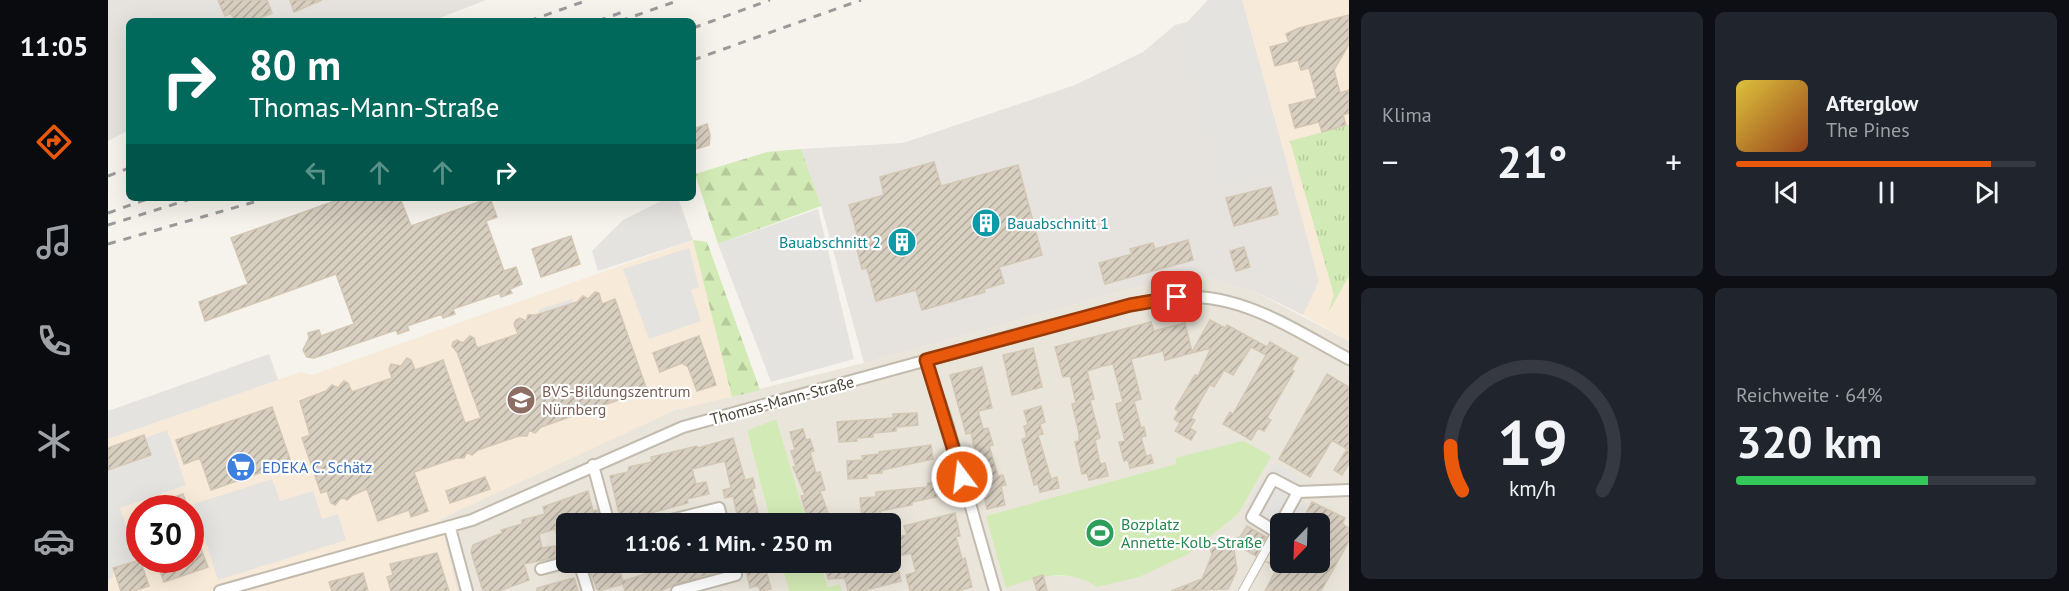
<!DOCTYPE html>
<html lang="de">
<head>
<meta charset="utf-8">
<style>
	body { margin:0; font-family:"PT Sans",sans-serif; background:#20242c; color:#f1f3f6; height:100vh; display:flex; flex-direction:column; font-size:22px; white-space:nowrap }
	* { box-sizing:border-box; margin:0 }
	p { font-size:20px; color:#9ea1a6 }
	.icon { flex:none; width:33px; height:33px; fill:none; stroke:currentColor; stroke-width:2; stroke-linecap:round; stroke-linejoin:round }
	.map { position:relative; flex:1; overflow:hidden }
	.panel { display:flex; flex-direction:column; gap:12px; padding:12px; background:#0d0f14; width:720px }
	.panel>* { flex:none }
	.guide { position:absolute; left:18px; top:18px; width:570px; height:183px; border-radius:9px; box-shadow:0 6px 24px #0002; background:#00695c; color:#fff; overflow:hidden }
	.needle { width:39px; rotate:203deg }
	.tools { position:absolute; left:1162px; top:513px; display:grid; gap:12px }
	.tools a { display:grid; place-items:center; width:60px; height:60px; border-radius:9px; background:#171b24; box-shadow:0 6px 24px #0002; font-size:30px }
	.speed { position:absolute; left:18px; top:495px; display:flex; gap:12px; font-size:30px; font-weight:700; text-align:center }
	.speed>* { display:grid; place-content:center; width:78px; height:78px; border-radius:50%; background:#171b24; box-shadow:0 6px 24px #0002; line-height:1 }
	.speed .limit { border:9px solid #d22; background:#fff; color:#111 }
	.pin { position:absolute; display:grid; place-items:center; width:51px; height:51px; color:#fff; margin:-26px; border-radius:12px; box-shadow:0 3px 9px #0006 }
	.me { position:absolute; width:66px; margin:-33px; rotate:345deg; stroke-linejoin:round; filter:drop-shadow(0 0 4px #0008) }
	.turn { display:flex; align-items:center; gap:21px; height:126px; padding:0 24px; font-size:27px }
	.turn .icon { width:78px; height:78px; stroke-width:2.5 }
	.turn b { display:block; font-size:42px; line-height:51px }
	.lanes { display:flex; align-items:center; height:57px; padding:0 24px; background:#0003; justify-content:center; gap:30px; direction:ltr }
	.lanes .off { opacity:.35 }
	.big { font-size:45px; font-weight:600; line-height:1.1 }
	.panel .widget { flex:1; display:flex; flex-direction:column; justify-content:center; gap:9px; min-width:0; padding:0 21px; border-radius:9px; background:#20242c }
	.panel .dial { align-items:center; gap:0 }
	.dial svg { height:156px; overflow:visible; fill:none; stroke:#363941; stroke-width:7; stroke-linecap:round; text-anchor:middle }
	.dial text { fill:#f1f3f6; stroke:none }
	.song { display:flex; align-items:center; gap:18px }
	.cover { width:72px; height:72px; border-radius:9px; background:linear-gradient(135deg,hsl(50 70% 55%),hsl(20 70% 35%)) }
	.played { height:6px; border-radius:3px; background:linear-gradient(90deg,#ea580c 85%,#363941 85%) }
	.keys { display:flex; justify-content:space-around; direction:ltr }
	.heat { display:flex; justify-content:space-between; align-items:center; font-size:33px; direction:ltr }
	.charge { height:9px; border-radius:4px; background:linear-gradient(90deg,#34c759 64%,#363941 0) }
	.panel .tiles { flex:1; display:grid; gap:12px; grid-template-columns:repeat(2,1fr) }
	.trip { position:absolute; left:448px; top:513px; width:345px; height:60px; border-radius:9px; background:#171b24; box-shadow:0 6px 24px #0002; font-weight:600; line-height:60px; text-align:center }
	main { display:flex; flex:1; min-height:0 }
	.tabs { display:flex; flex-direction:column; width:108px; justify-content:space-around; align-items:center; background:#090b0e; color:#9ea1a6 }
	.tabs .icon { width:42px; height:42px }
	.tabs .on { color:#ea580c }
	.tabs b { font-size:27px; color:#f1f3f6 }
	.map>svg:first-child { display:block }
</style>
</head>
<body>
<main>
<nav class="tabs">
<b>11:05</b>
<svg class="icon on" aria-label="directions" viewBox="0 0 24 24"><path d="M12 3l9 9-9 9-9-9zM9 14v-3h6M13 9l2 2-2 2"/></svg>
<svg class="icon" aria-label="music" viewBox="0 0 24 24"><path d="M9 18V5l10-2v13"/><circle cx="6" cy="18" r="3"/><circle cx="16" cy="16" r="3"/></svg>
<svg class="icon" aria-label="phone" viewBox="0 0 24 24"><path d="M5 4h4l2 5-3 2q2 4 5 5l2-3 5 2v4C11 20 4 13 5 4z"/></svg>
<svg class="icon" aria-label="climate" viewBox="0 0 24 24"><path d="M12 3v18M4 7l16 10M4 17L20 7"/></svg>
<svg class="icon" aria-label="car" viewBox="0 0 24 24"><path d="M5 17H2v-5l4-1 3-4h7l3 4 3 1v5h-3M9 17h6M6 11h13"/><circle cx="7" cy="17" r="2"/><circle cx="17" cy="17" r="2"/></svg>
</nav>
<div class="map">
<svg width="1241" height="591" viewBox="0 0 1241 591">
	<defs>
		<pattern id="grass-tufts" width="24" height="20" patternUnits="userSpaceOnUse" patternTransform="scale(1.5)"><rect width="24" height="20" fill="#d2eab5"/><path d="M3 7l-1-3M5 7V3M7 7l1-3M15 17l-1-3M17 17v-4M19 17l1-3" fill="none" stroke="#b6ca9c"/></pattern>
		<pattern id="forest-firs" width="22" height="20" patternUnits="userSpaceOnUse" patternTransform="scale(1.5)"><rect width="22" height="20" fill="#d2eab5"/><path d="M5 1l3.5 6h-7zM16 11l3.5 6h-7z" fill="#b6ca9c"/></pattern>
		<pattern id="building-hatch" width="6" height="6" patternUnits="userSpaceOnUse" patternTransform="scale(1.5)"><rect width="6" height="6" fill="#d8cfc1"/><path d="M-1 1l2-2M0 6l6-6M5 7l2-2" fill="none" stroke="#b1aa9e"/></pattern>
	</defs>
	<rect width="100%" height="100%" fill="#f6f3ec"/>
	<path fill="#eae5da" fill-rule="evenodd" d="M1095,277L1148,292L1241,341V591H734L732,584L720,587L712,563L783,562V524L699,523L689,494L639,432L663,523L459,524V562L673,563L681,591H349L332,519L567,410L756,363L1040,284ZM1067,459L1130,514L1110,528L975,577L936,575L925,578L1068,464ZM1173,524H1212V562H1173Z"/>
	<path fill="#f7ead8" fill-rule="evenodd" d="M1134,0H1241V341L1195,315L1211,281Z
		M585,240L624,397L567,410L332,519L349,591H0V439L193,372L204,375ZM32,508H82V560H32Z"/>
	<path fill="#e6e2dd" d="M0,0H378L324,21H21V130L0,141Z
		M1100,0H1134L1211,281L1195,315L1148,292L1095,277L1040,284L756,363L713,206L693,149L795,143L967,85L1035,52L1067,25L1080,22Z"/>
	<path fill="url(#grass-tufts)" d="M1241,125V276L1220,313L1226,295L1182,141Z"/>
	<path fill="url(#forest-firs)" d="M693,149L713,206L610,244L587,174L659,152Z
		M585,240L599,242L652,390L624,397Z"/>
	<path fill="#d2eab5" d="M668,419L699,523H663L639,431Z
		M1135,441L1163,456L1130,514L1080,554L1031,577L989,587C960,567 929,576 898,588L878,516L1068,464L1067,458Z
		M673,563H712L720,587L732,584L734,591H681Z"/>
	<path fill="#e5e3e0" d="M86,0H108L116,21H95Z
		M1100,0H1134L1180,168L1173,173L1109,189L1065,27L1079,22Z
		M559,198H570L585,240L490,271L484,251L515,220Z
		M710,209L746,359L663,382L610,244Z
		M581,248L591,287L583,290L593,321L541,339L515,269Z
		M1182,273L1208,287L1199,307L1157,284L1171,276L1178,279Z
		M464,299L467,308L434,320L430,310Z
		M161,354L170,380L0,439V411Z
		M59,430L78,485L12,508L30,559L5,568V578L0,580V470L43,455L37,438Z
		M1167,463L1191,477L1187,484L1191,500L1200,505L1189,523L1173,524V541L1135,520L1139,512L1137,510L1154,478L1157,479Z
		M164,479L172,501L205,491L214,519L230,514L238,540L110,580L86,504Z"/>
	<path fill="url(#building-hatch)" stroke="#d3c7b4" stroke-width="1.5" d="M110,0H159L164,13L144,21H126L123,13L117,16Z
		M182,0H214L186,12Z
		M1241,15V44L1226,70L1232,93L1241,90V113L1235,115L1238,125L1214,132L1211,122L1187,128L1181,105L1209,98L1201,68L1193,70L1190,60L1167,66L1162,47L1181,42L1178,34L1191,28Z
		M599,124L602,135L601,145L589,149L585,145V129Z
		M826,162L833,186L910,165L934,255L891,267L896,283L876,289L877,292L814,310L808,290L768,301L759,268L754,269L749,249L753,248L741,205L776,195L772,177Z
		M1163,187L1170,214L1126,226L1118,198Z
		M235,198H292L303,226L382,198L389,217L378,221L396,271L408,267L414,284L402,289L404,293L393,297L392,293L345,309L347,314L335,318L334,314L299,326L301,330L290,334L288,330L206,358L199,357L195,350L201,338L200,333L211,330L213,336L246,324L228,274L97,321L91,302L140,284L123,238Z
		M463,236L472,264L433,277L424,249Z
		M1080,240L1085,260L997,284L991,263L1024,254L1022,249L1045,243L1047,249Z
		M1136,247L1142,267L1128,271L1122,251Z
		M487,292L491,293L494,304L507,299L539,390L496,405L490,411L484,408L477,415L473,413L433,427L427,433L421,430L419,436H411L370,450L364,455L359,452L356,458H348L306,472L320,511L303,517L301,510L270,521L259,489L245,495L239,500L234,497L227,505L223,503L219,491L213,493L194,438L202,435L192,401L218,391L224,385L230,388L236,381L240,383L244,392L284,378L281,369L283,364L293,366L299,358L303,360L307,370L335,360L357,423L373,418L349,352L344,346L345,342L349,340L355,343L362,336L366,338L369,348L410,334L406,324L408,320L412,318L418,321L420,315H428L469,302L475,296L480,299Z
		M1102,320L1117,328L1119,325L1159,347L1162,342L1190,358L1183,370L1186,371L1159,418L1163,420L1156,431L1150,428L1143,440L1115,424L1122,412L1125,414L1158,355L1143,347L1125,375L1116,370L1106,387L1102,384L1083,418L1087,420L1082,428L1088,432L1083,440L1067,431L1072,423L1066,419L1071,411L1067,409L1087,375L1090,376L1103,348L1057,360L1055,351L1023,359L1033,399L1026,401L1033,428L1036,427L1038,436L1033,437L1038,456L1043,455L1045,463L1022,468L1020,460L1016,461L1011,442L1017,441L1008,404L1015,402L1005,364L995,366L979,371L986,399L982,400L992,438L987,440L992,464L997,463L1000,476L981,480L979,473L974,474L967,442L971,441V433L964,404L968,403L962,376L955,377L947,347L1043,322L1046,331L1077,323L1084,352Z
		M591,336L608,385L589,391L580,367L574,363L552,372L545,353Z
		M925,348L934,387L904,395L895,355Z
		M874,367L884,408L870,411L875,429L880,428L885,445L881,446L890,476L895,475L898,485L893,486L897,505L879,509L868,460L864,461L862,451L867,450L863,433L858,434L842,375Z
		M1219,374L1241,387V463L1234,475L1226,470L1239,449L1224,440L1202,477L1171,459Z
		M933,406L937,422L932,424L935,434L930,435L943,479L949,477L951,488L932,492L930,484L926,485L914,439L919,438L916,426L920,425L916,411Z
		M164,407L183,462L103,490L92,458L76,464L68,440Z
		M809,413L810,425L788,427V431L765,433V437L748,438L749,441L731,442L729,422L785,418V414Z
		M695,429L698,440L702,439L706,451L702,452L708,473L712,472L717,490L712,491L724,524H703L699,517L693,496L697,495L685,467H688L683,451L687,450L682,432Z
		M36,435L43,455L0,470V448Z
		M625,438L637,480L645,478L647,488L644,489L653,524H631L625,496L617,498L615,490L623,488L617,461L584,469L588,484L598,482L601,494L579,499L580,503L513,521L502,476L520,472L521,467L544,462L543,457L589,446L590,448Z
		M823,445L825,459L774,470V473L759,474V478L740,479L739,461L755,460L754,456L771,454V452Z
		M377,477L382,489L342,503L338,491Z
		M837,482L838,495L804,502V505L772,511L773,515L754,516L752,498L768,497V492L819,487L820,483Z
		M480,491L485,511L489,510L492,519L474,524H459V539L451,542L447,529L431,534L434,548L447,546L449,557L416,564L421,580L391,591H375L363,552L365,545L394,533L393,530L414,524V520L437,514L435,507Z
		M75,494L80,508H38L37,507Z
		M1204,502L1237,518L1234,524L1241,528V541L1213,591H1157L1169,568L1159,562H1212V524H1192Z
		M847,513L852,536L848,537L854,559L857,558L864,587L849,591H802L798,575L808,572L803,553L783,558V538L799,535L796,526Z
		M82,521L100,567L56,582L48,560H82Z
		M1139,526L1158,537L1148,556L1125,543L1129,570L1120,589L1063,591L1094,579L1104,555L1102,548L1132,537Z
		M329,553L341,591H283L279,577L285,575L282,564Z
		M32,560L41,586L26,591H13L5,568Z
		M486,562H509L515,581L575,562H600L602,567L615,563L617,570L567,584L553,591H517L515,584L490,591L481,569Z
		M636,562H656L663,589L652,591L650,585L642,588Z
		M716,562H777L780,575L791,572L793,581L754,591H740L737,578L720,579Z
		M255,573L260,591H224L221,582Z
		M935,575L939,591H929L925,578Z
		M466,578L470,591H429V588Z"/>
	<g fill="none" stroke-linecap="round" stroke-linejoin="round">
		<g stroke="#c2bbae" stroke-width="10">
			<path id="pedestrian" d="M1135,591L1168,532"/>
		</g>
		<g stroke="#c2bbae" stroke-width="14">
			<path id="minor" d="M818,360L839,423L887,591
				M485,465L501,524
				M1190,492L1168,532L1144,517L1165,479L1190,492L1241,490
				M547,524L611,508L615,524
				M342,528L359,591
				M471,562L480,591
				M433,569L459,562
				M112,591L364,520L575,427L845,353C887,339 930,329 973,318C1021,306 1071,288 1121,302C1164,313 1203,339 1241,359
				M569,591L628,575L625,562"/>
		</g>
		<use href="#pedestrian" stroke="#fff" stroke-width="8"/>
		<use href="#minor" stroke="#fff" stroke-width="10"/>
		<path stroke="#9a9a9a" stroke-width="3" stroke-dasharray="8 8" stroke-linecap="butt" d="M421,21L480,0
			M490,21L520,10
			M512,21L572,0
			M585,28L662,0
			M585,60L753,0
			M0,176L21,168
			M0,213L42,198
			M0,225L86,198
			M0,244L160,198"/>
	</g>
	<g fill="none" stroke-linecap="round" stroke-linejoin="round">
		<g stroke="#983908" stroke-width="15">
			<path id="route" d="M854,477L818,360L1022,305L1069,297"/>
		</g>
		<use href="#route" stroke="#ea580c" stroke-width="10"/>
	</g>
	<defs>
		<g id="building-disc" transform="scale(1.5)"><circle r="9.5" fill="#0f9aa8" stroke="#fff"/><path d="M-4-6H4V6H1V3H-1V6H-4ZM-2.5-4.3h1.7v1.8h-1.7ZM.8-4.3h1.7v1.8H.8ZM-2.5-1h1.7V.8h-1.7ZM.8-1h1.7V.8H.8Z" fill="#fff"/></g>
		<g id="school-disc" transform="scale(1.5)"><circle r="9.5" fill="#8d6e63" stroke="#fff"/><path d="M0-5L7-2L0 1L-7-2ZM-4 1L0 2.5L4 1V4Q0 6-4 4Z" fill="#fff"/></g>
		<g id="supermarket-disc" transform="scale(1.5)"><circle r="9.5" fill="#3f7fe0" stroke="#fff"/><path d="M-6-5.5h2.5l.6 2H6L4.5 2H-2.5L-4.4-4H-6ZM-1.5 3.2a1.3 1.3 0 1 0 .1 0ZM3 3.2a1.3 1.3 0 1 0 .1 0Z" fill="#fff"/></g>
		<g id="stadium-disc" transform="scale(1.5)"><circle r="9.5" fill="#2e9e5b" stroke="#fff"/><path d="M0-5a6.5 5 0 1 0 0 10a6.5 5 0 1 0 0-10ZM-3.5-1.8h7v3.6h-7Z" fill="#fff"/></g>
	</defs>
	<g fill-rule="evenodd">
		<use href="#building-disc" x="878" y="223"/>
		<use href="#building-disc" x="794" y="242"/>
		<use href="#school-disc" x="413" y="400"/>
		<use href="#supermarket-disc" x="133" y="467"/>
		<use href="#stadium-disc" x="992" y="533"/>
	</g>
	<g text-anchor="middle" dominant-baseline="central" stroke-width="4.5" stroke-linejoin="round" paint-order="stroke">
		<g font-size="16" fill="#0d838f" stroke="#fff" text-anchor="start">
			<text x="899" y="223">Bauabschnitt 1</text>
			<text x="773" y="242" text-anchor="end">Bauabschnitt 2</text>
		</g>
		<g font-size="16" fill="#785e54" stroke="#fff" text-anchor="start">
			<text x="434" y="391">BVS-Bildungszentrum<tspan x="434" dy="18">Nürnberg</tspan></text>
		</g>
		<g font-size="16" fill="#4b4439" stroke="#fff">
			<text transform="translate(674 400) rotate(-15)">Thomas-Mann-Straße</text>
		</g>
		<g font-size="16" fill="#366cbe" stroke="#fff" text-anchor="start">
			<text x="154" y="467">EDEKA C. Schätz</text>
		</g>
		<g font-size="16" fill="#27864d" stroke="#fff" text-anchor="start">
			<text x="1013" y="524">Bozplatz<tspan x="1013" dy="18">Annette-Kolb-Straße</tspan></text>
		</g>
	</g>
</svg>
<div class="tools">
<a><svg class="needle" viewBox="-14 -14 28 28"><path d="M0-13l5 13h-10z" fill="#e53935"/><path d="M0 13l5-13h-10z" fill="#9ea1a6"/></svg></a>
</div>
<div class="speed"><div class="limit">30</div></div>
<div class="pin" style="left:1069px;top:297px;background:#d93025"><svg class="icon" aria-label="arrive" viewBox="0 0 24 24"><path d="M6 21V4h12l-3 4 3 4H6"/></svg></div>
<svg class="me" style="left:854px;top:477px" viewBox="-20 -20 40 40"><circle r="17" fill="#ea580c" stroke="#fff" stroke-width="3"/><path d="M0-11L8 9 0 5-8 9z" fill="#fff"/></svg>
<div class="trip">11:06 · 1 Min. · 250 m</div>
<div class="guide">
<div class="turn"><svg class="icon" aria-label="right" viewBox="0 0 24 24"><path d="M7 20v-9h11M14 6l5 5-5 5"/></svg><div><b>80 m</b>Thomas-Mann-Straße</div></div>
<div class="lanes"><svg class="icon off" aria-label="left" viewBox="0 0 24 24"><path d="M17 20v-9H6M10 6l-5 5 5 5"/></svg><svg class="icon off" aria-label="ahead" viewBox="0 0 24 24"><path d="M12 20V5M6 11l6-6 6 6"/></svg><svg class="icon off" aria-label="ahead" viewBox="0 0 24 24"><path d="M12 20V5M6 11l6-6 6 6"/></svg><svg class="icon" aria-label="right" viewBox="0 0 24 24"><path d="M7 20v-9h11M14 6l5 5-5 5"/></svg></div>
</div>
</div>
<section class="panel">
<div class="tiles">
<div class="widget"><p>Klima</p>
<div class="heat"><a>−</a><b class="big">21°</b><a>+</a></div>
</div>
<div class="widget">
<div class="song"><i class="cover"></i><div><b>Afterglow</b><p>The Pines</p></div></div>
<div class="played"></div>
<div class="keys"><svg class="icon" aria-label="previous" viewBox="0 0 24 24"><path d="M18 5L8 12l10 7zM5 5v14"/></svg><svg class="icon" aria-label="pause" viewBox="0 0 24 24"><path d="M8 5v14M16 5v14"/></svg><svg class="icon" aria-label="next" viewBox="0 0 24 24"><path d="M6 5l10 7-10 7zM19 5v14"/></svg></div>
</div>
<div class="widget dial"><svg viewBox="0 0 100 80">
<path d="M14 69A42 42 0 1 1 86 69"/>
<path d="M14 69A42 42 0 0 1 8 46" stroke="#ea580c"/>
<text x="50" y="56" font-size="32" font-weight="700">19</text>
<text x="50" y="72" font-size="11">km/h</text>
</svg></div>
<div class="widget"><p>Reichweite · 64%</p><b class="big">320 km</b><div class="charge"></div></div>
</div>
</section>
</main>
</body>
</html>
